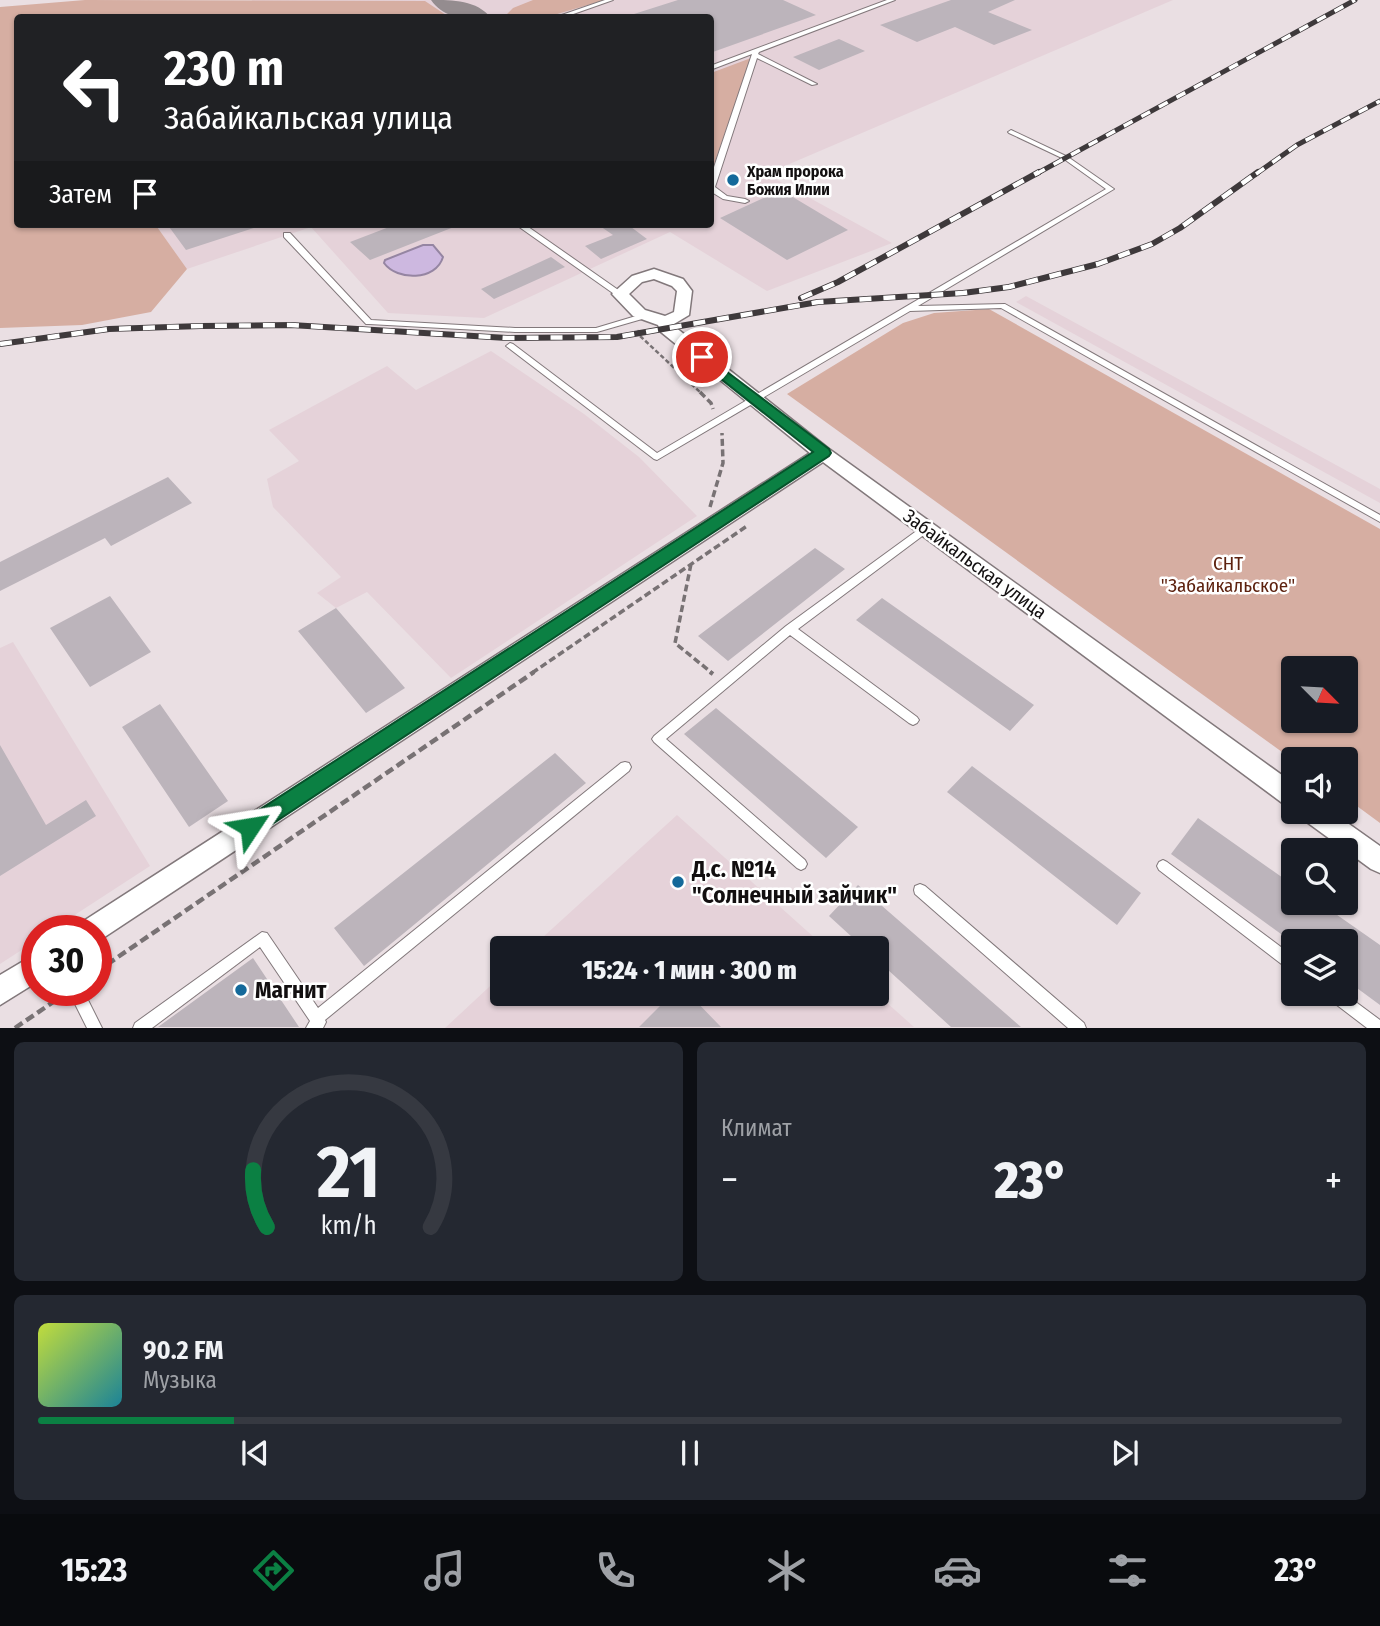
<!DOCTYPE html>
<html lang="ru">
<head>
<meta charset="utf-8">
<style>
	body { margin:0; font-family:"Fira Sans Condensed",sans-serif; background:#242831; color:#f1f3f6; height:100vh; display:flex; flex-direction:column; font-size:26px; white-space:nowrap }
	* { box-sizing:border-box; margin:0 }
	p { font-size:23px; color:#9ea1a6 }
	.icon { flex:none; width:38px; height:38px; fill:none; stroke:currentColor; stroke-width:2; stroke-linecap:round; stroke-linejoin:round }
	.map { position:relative; height:1028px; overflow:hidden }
	.panel { display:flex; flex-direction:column; gap:14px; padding:14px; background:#0d0f14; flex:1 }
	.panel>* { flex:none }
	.top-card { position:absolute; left:14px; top:14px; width:700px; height:214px; border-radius:7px; box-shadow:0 2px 5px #0004; background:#202124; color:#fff; overflow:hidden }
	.needle { width:46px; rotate:114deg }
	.fabs { position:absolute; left:1281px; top:656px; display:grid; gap:14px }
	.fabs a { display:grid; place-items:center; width:77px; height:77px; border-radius:7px; background:#171b24; box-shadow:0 2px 5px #0004; font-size:35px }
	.speed { position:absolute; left:21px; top:915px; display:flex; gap:14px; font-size:35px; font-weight:700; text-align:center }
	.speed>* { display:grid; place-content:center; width:91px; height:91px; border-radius:50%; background:#171b24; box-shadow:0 2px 5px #0004; line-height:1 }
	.speed .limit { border:10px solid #d22; background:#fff; color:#111 }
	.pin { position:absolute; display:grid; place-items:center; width:60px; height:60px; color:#fff; margin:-30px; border:4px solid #fff; border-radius:50%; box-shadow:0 2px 7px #0007 }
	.me { position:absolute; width:77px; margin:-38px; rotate:57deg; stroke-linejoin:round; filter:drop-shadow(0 0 5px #0008) }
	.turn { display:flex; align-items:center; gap:24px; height:147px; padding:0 35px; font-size:32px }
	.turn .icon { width:91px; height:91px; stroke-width:2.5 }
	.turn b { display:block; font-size:49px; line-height:60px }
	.then { display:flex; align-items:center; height:66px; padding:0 35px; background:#0003; gap:14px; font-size:26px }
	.big { font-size:52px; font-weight:800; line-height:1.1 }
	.panel .card { flex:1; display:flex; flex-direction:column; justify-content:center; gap:10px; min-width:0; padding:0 24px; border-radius:10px; background:#242831 }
	.panel .dial { align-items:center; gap:0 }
	.dial svg { height:182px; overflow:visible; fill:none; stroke:#363941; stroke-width:7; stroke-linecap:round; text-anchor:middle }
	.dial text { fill:#f1f3f6; stroke:none }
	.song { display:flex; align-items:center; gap:21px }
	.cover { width:84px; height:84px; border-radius:10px; background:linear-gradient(135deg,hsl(70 70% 55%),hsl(190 70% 35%)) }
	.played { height:7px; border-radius:4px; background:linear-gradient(90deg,#0b8043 15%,#363941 15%) }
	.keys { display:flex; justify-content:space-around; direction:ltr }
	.heat { display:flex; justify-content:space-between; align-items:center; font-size:38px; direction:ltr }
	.panel .tiles { flex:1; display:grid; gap:14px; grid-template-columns:1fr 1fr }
	.card:last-child { grid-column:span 2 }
	.trip { position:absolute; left:490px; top:936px; width:399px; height:70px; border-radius:7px; background:#171b24; box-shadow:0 2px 5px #0004; font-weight:800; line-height:70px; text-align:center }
	.tab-bar { display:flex; height:112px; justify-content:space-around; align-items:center; background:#090b0e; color:#9ea1a6 }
	.tab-bar .icon { width:49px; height:49px }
	.tab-bar .active { color:#0b8043 }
	.tab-bar b { font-size:32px; color:#f1f3f6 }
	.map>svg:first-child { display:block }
</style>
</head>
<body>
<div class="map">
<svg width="1380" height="1028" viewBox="0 0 1380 1028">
	<rect width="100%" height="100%" fill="#eadfe3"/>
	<path fill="#e5d2d9" d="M252,0H1173L766,174L892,243L767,291L670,232L484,318L388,313L311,227L187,269L155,224H710V18L250,17Z
		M1026,296L1380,489V503L1016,302Z
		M491,351L584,414L639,457L697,516L451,678L367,592L336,608L317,593L341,577L273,507L267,479L299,461L269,430L387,366L416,390Z
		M13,642L150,866L50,931H37V940L0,964V648Z
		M677,815L826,948H531Z
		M502,975V994H877L914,1027L445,1028Z"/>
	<path fill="#d6aea2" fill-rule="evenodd" d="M85,0L425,1L449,17L18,18V224H155L187,269L151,312L82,325L0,328V7Z
		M533,0H605L547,17H504L513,8Z
		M751,58L711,173V73Z
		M989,309L1380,529V823L1346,798V760H1293L787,394L903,323L934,313ZM1293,668H1346V721H1293Z"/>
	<path fill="#cdb8e0" stroke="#9585a2" stroke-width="2" d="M423,245H433L443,257C436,281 397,281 384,263L385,260Z"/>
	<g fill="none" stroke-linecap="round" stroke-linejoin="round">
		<path fill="#948c8f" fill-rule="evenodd" d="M431,0C453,0 477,0 491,18C468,18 446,21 431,0Z"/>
	</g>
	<path fill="#bcb4bb" d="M678,0H783L816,15L710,53V18H634V14Z
		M951,0H1015L988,12L1032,30L994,45L955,27L917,42L880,25Z
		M839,39L865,51L819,70L793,57Z
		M781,190L848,230L787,260L720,218Z
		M167,224H256L257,227L186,250Z
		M397,224H459V225L370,260L350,242Z
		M597,224H627L647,239L601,259L585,246L613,235Z
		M551,257L565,267L494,299L481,289Z
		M168,477L192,503L111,546L105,538L0,591V562Z
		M815,548L845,569L728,661L698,636Z
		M110,596L151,652L90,687L50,628Z
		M882,598L1034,705L1010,731L856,620Z
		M336,608L405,688L366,713L298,631Z
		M160,704L228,801L189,827L122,727Z
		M716,708L858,827L826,858L684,734Z
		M0,745L46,825L86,800L96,816L0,876Z
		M555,753L586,783L364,966L334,928Z
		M972,766L1141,893L1117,925L947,792Z
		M1198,818L1293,885V903H1320L1380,945V1005L1346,980V942H1292L1171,854Z
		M858,885L1021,1027H951L877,960V948H864L829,916Z
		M253,958L299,1027H158Z
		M672,994H689L721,1027H639Z"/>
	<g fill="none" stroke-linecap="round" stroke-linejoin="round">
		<g stroke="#82787b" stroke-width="2">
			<path id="lane" d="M605,0H613L562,18H553Z
				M887,0H895L759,52L758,54L817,84L812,85L757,58L715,187L727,196L745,199L749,201L745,203L723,199L710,191V179L752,54L710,70V66Z
				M1011,130L1068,157L1114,189L918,306L1005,304L1380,515V522L1001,308L910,311L657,460L654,459L506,346L510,343L513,344L657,453L1106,189L1064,159L1009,133L1008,132Z
				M515,224H524L624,294L623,296H617Z
				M284,233H290L371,320L515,328H596L646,313L650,315L649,317L597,332H515L369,324H366L284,237Z
				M926,524L931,528L929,531L798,629L917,717L919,720L917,723L913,725L909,723L790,635L666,739L805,860L807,864L805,868L801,870L797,868L654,742L652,739L654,736L786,626Z
				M625,762L629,763L631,767L629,771L325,1020L326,1022L323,1028H306L310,1021L260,947L152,1028H133L135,1023L262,932L267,933L318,1008L621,763Z
				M1163,860L1167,862L1293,956V971L1288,969L1159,870L1157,866L1159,862Z
				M920,884L925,886L1084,1023L1086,1028H1068L915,894L914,890L915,886Z
				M68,990H83L102,1028H87Z
				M1327,994H1345L1380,1020V1028H1367L1329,999Z"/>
		</g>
		<g stroke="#82787b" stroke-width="3">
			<path id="street" d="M654,269L683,279L692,291L689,315L674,324L675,327L829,449L1293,783V808L1285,805L823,462L100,940L96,942V931H78L82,922L810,453L661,332L658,325L633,316L612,294L632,276ZM654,279L672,286L677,291L674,312L665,316L645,310L629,294L642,282Z
				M1301,812H1332L1380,846V873L1371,869L1304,820Z
				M37,953V982L0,1005V975Z"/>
		</g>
		<path stroke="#787274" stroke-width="2.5" stroke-dasharray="4.5 2.5" stroke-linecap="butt" d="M639,330L638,334L702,394"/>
		<path stroke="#787274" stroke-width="3.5" stroke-dasharray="7 3.5" stroke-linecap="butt" d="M700,392L711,403L713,409
			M710,507L723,463L722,433
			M691,564L675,643L712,673
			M532,673L747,526"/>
		<path stroke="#787274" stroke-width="4.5" stroke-dasharray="9 4.5" stroke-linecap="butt" d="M710,672L713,674
			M96,972L534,672
			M15,1028L62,996"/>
		<use href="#lane" fill="#fff" fill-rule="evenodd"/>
		<use href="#street" fill="#fff" fill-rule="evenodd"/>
		<g stroke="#3e393b" stroke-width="5">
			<path id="rail-far1" d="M1036,174L1355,0
				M1256,174L1297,145L1380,101"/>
		</g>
		<g stroke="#3e393b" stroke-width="6">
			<path id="rail" d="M801,298L838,282L1039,172
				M0,344L109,329L201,326L291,325L507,338L617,337L818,302L963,293L1009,287L1098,264L1152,244L1180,228L1258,172"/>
		</g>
		<use href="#rail-far1" stroke="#fff" stroke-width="3.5" stroke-dasharray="10" stroke-linecap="butt"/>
		<use href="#rail" stroke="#fff" stroke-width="4.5" stroke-dasharray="12" stroke-linecap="butt"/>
	</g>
	<path fill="#0b8043" stroke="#07532c" stroke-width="2" d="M702,353L829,449L831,453L829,456L257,834L250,836L242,834L239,827L242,821L813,452L697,360L695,357Z"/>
	<g fill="#14699a" stroke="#fff" stroke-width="2.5">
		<circle cx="733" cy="180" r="7"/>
		<circle cx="678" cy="882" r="7"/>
		<circle cx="241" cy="990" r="7"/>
	</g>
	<g text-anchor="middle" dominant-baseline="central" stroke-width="5" stroke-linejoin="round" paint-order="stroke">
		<g font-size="16" font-weight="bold" fill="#120f10" stroke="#fff" text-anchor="start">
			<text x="747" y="171">Храм пророка<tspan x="747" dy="18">Божия Илии</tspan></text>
		</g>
		<g font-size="19" fill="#5d220f" stroke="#fff">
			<text x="1228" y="563">СНТ<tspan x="1228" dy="22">"Забайкальское"</tspan></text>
		</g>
		<g font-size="19" fill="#120f10" stroke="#fff">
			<text transform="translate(975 564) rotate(36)">Забайкальская улица</text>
		</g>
		<g font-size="23" font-weight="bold" fill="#120f10" stroke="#fff" text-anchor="start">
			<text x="692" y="869">Д.с. №14<tspan x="692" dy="26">"Солнечный зайчик"</tspan></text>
			<text x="255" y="990">Магнит</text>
		</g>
	</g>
</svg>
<div class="fabs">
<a><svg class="needle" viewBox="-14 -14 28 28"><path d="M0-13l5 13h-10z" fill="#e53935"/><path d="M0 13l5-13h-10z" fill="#9ea1a6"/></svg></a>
<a><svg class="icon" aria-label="sound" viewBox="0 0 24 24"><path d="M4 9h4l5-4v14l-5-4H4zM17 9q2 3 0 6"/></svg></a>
<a><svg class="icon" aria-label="search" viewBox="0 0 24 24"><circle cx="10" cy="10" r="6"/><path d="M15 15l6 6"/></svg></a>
<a><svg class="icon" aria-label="layers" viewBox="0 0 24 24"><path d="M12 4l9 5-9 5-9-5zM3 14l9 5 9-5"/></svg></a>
</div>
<div class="speed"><div class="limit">30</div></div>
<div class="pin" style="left:702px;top:357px;background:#d93025"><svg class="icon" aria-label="arrive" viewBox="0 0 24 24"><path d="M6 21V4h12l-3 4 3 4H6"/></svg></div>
<svg class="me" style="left:250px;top:827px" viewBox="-20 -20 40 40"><path d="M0-17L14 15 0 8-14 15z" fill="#0b8043" stroke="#fff" stroke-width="4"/></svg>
<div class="trip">15:24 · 1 мин · 300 m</div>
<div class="top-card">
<div class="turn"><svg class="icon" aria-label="left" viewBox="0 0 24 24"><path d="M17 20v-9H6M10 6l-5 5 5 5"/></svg><div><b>230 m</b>Забайкальская улица</div></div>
<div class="then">Затем<svg class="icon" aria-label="arrive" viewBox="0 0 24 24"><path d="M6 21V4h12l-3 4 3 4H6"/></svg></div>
</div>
</div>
<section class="panel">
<div class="tiles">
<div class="card dial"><svg viewBox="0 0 100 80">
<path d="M14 69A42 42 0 1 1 86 69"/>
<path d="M14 69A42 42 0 0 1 8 44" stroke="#0b8043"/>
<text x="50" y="56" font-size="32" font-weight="700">21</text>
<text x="50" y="72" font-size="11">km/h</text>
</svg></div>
<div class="card"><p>Климат</p>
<div class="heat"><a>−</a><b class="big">23°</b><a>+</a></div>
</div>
<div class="card">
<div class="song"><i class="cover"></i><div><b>90.2 FM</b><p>Музыка</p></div></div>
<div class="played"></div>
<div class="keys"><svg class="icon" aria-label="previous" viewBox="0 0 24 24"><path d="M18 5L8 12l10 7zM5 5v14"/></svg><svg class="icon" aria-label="pause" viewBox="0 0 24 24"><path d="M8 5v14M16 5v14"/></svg><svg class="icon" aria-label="next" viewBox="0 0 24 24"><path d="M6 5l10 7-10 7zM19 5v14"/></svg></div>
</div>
</div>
</section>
<nav class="tab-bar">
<b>15:23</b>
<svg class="icon active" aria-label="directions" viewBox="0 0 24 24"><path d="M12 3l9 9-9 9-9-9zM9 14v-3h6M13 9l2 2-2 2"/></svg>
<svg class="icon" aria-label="music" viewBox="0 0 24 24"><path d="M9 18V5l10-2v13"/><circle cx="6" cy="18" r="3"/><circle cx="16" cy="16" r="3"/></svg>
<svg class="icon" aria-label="phone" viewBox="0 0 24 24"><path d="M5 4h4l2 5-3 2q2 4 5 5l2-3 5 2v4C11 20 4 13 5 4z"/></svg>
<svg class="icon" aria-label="climate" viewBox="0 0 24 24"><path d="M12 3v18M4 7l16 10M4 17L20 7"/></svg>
<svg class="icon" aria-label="car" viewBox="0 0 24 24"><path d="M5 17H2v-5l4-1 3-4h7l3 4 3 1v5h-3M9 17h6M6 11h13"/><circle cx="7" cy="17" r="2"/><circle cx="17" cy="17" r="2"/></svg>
<svg class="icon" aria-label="filters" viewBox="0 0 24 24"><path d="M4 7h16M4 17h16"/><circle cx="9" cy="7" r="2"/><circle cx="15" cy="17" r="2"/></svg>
<b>23°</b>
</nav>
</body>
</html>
